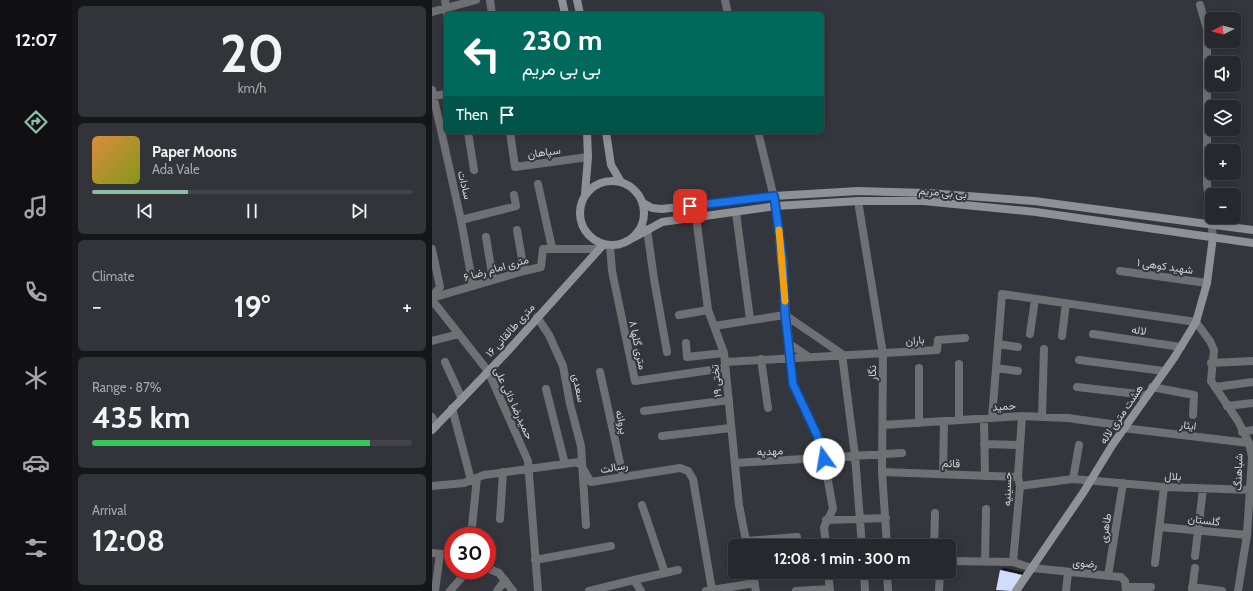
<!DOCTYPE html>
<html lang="en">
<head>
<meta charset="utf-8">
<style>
	body { margin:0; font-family:Cabin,Vazirmatn,sans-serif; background:#33343a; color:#f1f3f6; height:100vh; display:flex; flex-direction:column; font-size:15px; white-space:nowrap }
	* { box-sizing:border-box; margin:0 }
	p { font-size:13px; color:#a4a6aa }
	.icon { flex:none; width:22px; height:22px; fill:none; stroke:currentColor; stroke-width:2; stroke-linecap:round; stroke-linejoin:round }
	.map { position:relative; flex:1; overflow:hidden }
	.side { display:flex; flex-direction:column; gap:6px; padding:6px; background:#151619; width:360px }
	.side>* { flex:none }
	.guide { position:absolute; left:12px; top:12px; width:380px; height:122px; border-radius:6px; box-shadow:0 2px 10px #0003,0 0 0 1px #43444a; background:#00695c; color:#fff; overflow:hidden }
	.needle { width:26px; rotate:264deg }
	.tools { position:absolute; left:773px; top:12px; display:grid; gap:8px }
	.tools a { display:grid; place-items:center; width:36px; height:36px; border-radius:6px; background:#27282e; box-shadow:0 2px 10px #0003,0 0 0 1px #43444a; font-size:20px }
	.speed { position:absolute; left:12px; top:527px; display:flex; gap:8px; font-size:20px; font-weight:700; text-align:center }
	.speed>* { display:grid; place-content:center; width:52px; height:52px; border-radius:50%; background:#27282e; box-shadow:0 2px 10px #0003,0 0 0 1px #43444a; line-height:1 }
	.speed .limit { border:6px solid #d22; background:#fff; color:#111 }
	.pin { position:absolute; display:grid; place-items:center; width:34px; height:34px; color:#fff; margin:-17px; border-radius:8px; box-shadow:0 2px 6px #0006 }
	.me { position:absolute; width:44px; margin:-22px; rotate:347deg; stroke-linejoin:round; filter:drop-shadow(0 0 3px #0008) }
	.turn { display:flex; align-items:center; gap:14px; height:84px; padding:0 12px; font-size:18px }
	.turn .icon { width:52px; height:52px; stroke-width:2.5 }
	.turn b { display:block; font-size:28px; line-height:34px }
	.then { display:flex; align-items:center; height:38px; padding:0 12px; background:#0003; gap:8px; font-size:15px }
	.big { font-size:30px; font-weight:800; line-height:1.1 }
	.side .card { flex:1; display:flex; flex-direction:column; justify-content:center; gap:6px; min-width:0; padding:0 14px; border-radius:6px; background:#33343a }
	.side .dial { align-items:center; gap:0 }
	.dial b { font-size:52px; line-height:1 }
	.song { display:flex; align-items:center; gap:12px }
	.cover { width:48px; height:48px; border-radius:6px; background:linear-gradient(135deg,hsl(30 70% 55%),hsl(70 70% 35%)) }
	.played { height:4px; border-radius:2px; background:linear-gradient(90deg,#8abfa5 30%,#43444a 30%) }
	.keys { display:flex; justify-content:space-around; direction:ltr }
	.heat { display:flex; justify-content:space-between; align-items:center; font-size:22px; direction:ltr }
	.charge { height:6px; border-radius:3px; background:linear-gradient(90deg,#34c759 87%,#43444a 0) }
	.trip { position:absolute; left:296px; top:539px; width:228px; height:40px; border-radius:6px; background:#27282e; box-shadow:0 2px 10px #0003,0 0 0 1px #43444a; font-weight:800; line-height:40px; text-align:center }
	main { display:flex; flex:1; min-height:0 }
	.tabs { display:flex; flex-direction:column; width:72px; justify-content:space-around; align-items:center; background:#101012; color:#a4a6aa }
	.tabs .icon { width:28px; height:28px }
	.tabs .on { color:#8abfa5 }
	.tabs b { font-size:18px; color:#f1f3f6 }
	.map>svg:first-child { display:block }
</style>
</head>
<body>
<main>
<nav class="tabs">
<b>12:07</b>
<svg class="icon on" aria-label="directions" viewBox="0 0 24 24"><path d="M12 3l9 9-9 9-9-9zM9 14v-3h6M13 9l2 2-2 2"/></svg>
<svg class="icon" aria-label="music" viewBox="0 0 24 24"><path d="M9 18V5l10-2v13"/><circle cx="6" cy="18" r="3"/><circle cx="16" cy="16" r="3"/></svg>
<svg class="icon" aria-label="phone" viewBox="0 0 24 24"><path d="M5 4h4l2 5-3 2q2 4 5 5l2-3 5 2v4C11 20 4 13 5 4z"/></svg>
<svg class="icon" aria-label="climate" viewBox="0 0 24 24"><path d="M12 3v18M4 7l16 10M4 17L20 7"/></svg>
<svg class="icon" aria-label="car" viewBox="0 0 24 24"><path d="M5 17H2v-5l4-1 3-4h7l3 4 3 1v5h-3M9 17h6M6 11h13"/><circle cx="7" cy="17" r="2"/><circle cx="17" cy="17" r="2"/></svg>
<svg class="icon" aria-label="filters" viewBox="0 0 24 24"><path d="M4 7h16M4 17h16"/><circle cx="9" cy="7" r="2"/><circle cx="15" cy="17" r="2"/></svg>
</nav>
<section class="side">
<div class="card dial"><b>20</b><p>km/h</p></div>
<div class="card">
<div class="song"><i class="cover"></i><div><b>Paper Moons</b><p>Ada Vale</p></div></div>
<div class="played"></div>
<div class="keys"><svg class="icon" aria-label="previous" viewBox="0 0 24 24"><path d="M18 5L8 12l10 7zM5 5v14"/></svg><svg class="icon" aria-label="pause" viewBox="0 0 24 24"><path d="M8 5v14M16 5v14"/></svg><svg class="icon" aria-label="next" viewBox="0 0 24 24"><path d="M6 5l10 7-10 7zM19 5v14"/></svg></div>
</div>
<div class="card"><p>Climate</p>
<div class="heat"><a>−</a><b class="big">19°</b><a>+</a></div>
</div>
<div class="card"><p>Range · 87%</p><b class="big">435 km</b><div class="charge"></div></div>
<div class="card"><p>Arrival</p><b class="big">12:08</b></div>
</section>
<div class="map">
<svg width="821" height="591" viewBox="0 0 821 591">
	<defs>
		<filter id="shadow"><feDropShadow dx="2.5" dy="-2.5" stdDeviation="0" flood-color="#0009"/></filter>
	</defs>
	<rect width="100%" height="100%" fill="#34363d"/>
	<path fill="#cfddfd" filter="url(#shadow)" d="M568,570L590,575L580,591L564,590Z"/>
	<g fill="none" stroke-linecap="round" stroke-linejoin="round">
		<path stroke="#6f7074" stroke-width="8" d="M13,0L15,14
			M58,0L60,14
			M293,0L296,14
			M768,5L775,29V184L781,237
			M0,12L44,0
			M0,90L29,220L41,286
			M1,96L14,94
			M36,132L42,170
			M78,132L83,167L156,157
			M326,132L344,206L361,384L390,447L401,509L392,527L394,546
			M106,184L120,248
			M426,201L451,354L450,472L455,546
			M304,212L318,319
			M264,216L276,310L292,353L307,505L315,546
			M29,220L84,206L82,195
			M215,229L222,279L235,352
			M85,230L92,271
			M54,237L61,280
			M178,246L180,271L203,381L293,368
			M0,249L8,287L0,297
			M688,271L775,283
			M0,298L92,271L109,267L111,249H166
			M0,300L56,371L96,461L106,591
			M247,315L276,310
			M105,317L117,335L131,366L138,404L149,446L154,525
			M282,326L353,315L410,354L423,456L430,546
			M598,334L603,299
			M661,334L749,347
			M630,336L634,303
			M0,341L27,334
			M254,343L255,357L292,353
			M356,343L377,357
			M566,344L586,347
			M329,359L336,408
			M647,360L732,371
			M13,362L30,399
			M293,362L505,350L506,340L533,338
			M779,363L821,361
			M564,368L586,371
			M168,372L191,476
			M645,387L714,395
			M720,387L762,395L761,415
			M783,387L821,382
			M114,389L133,464
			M795,406L821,403
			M20,408L39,480
			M212,411L297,400
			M0,417L4,426
			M610,417L612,349
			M560,418L570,294L764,322L778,341L782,350L779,381L806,421L817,443L820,457L815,535L806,591
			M552,419L553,476
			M527,420V364
			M487,423V368
			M451,425L590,416L636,418L693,426
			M691,428L817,443
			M810,432L821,430
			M230,436L299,428
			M552,444L588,445
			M303,463L470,453
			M450,472L586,477
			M511,474L512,421
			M641,479L647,445
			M0,486L32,483L52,475L147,462L159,482L248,468L256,471L261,479L280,590
			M588,486L641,479L732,487L821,490
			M210,505L233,573
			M68,519L71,472
			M394,520L454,518
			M728,527L815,535
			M39,536L45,478
			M314,541L365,537
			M502,546L503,513
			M0,553L21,555
			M763,556L771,489
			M103,560L179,546
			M517,561L581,562L600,568L689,577L693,581L694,591
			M553,562L554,509
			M581,562L588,486L586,477L590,416
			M723,563L732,487
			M55,568L67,573L81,591
			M320,572L324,591
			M396,572L398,591
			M432,572L433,591
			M455,572L456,591
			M676,576L691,483
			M202,580L246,570
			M695,587H719
			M760,587L790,591
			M3,591L8,554
			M18,591L36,570
			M65,591L73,580
			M157,591L202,580L209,591
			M274,591L323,583
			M364,591L398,589
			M507,591L508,572
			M634,591L636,573
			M760,591L763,568"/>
		<path stroke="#8e9196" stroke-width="8" d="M130,0L133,14
			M145,0L148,14
			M174,132L179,165L189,182
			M148 213a32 32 0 1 1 64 0a32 32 0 1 1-64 0Z
			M153,194L156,157L155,132
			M211,203L220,208L230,209L342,196L426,191L495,193L602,201L821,230
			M201,238L230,222L344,206L426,201H491L604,212L821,243
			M0,430L73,354L171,245
			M584,591L651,493L681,444L742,358L764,322L775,283L781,237"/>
	</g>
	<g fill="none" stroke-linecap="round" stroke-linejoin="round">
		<g stroke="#114b97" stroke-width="10">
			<path id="route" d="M258,206L342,196L351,261L353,314L361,384L385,435L392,459"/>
		</g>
		<use href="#route" stroke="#1a73e8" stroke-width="7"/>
		<path stroke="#f59e0b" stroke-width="7" d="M347,230L353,301"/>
	</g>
	<g text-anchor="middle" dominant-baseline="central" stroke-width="4" stroke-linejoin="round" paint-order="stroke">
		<g font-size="11" fill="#d0d2d6" stroke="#34363d">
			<text transform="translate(112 152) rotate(-8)">سپاهان</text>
			<text transform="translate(33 185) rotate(77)">سادات</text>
			<text transform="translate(511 192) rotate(5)">بی بی مریم</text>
			<text transform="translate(733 266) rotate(8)">شهید کوهی ۱</text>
			<text transform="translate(64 268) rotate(-16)">۶ متری امام رضا</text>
			<text transform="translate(78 330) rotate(-48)">۱۶ متری طالقانی</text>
			<text transform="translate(707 330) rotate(8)">لاله</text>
			<text transform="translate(483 340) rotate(-4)">باران</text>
			<text transform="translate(206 345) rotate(78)">۸ متری گلها</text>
			<text transform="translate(440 373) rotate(-91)">نگار</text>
			<text transform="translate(284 381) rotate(-96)">تختی ۱۹</text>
			<text transform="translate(147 388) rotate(79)">سعدی</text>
			<text transform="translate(82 403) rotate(65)">حمیدرضا دائی علی</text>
			<text transform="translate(572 406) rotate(-4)">حمید</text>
			<text transform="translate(689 414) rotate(-56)">هشت متری لاله</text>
			<text transform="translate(190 422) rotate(78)">پروانه</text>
			<text transform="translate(756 425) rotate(7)">ایثار</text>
			<text transform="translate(338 451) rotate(-3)">مهدیه</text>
			<text transform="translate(519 463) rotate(2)">قائم</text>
			<text transform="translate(182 467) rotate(-9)">رسالت</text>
			<text transform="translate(806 472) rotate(-88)">شباهنگ</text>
			<text transform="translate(741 476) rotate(4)">بلال</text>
			<text transform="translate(575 489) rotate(-88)">حسینیه</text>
			<text transform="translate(772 520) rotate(6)">گلستان</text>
			<text transform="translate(673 528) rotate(-81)">طاهری</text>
			<text transform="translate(653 563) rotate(5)">رضوی</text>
		</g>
	</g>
</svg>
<div class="tools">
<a><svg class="needle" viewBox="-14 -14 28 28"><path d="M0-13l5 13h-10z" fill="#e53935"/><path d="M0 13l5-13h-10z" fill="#a4a6aa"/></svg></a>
<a><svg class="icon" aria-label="sound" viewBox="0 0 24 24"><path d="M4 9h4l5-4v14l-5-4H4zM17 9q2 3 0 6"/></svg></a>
<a><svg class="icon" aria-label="layers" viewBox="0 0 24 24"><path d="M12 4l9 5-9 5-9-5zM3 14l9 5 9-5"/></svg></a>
<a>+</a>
<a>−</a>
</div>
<div class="speed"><div class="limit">30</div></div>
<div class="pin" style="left:258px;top:206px;background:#d93025"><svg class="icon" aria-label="arrive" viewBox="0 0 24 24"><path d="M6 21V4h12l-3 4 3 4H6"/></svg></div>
<svg class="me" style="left:392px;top:459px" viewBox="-20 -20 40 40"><circle r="19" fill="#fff"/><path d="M0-13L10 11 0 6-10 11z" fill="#1a73e8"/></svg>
<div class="trip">12:08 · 1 min · 300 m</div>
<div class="guide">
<div class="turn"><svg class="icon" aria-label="left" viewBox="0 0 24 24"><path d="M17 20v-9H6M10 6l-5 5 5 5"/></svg><div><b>230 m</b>بی بی مریم</div></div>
<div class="then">Then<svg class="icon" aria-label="arrive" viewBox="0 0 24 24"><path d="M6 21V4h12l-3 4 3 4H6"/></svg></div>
</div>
</div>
</main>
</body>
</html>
